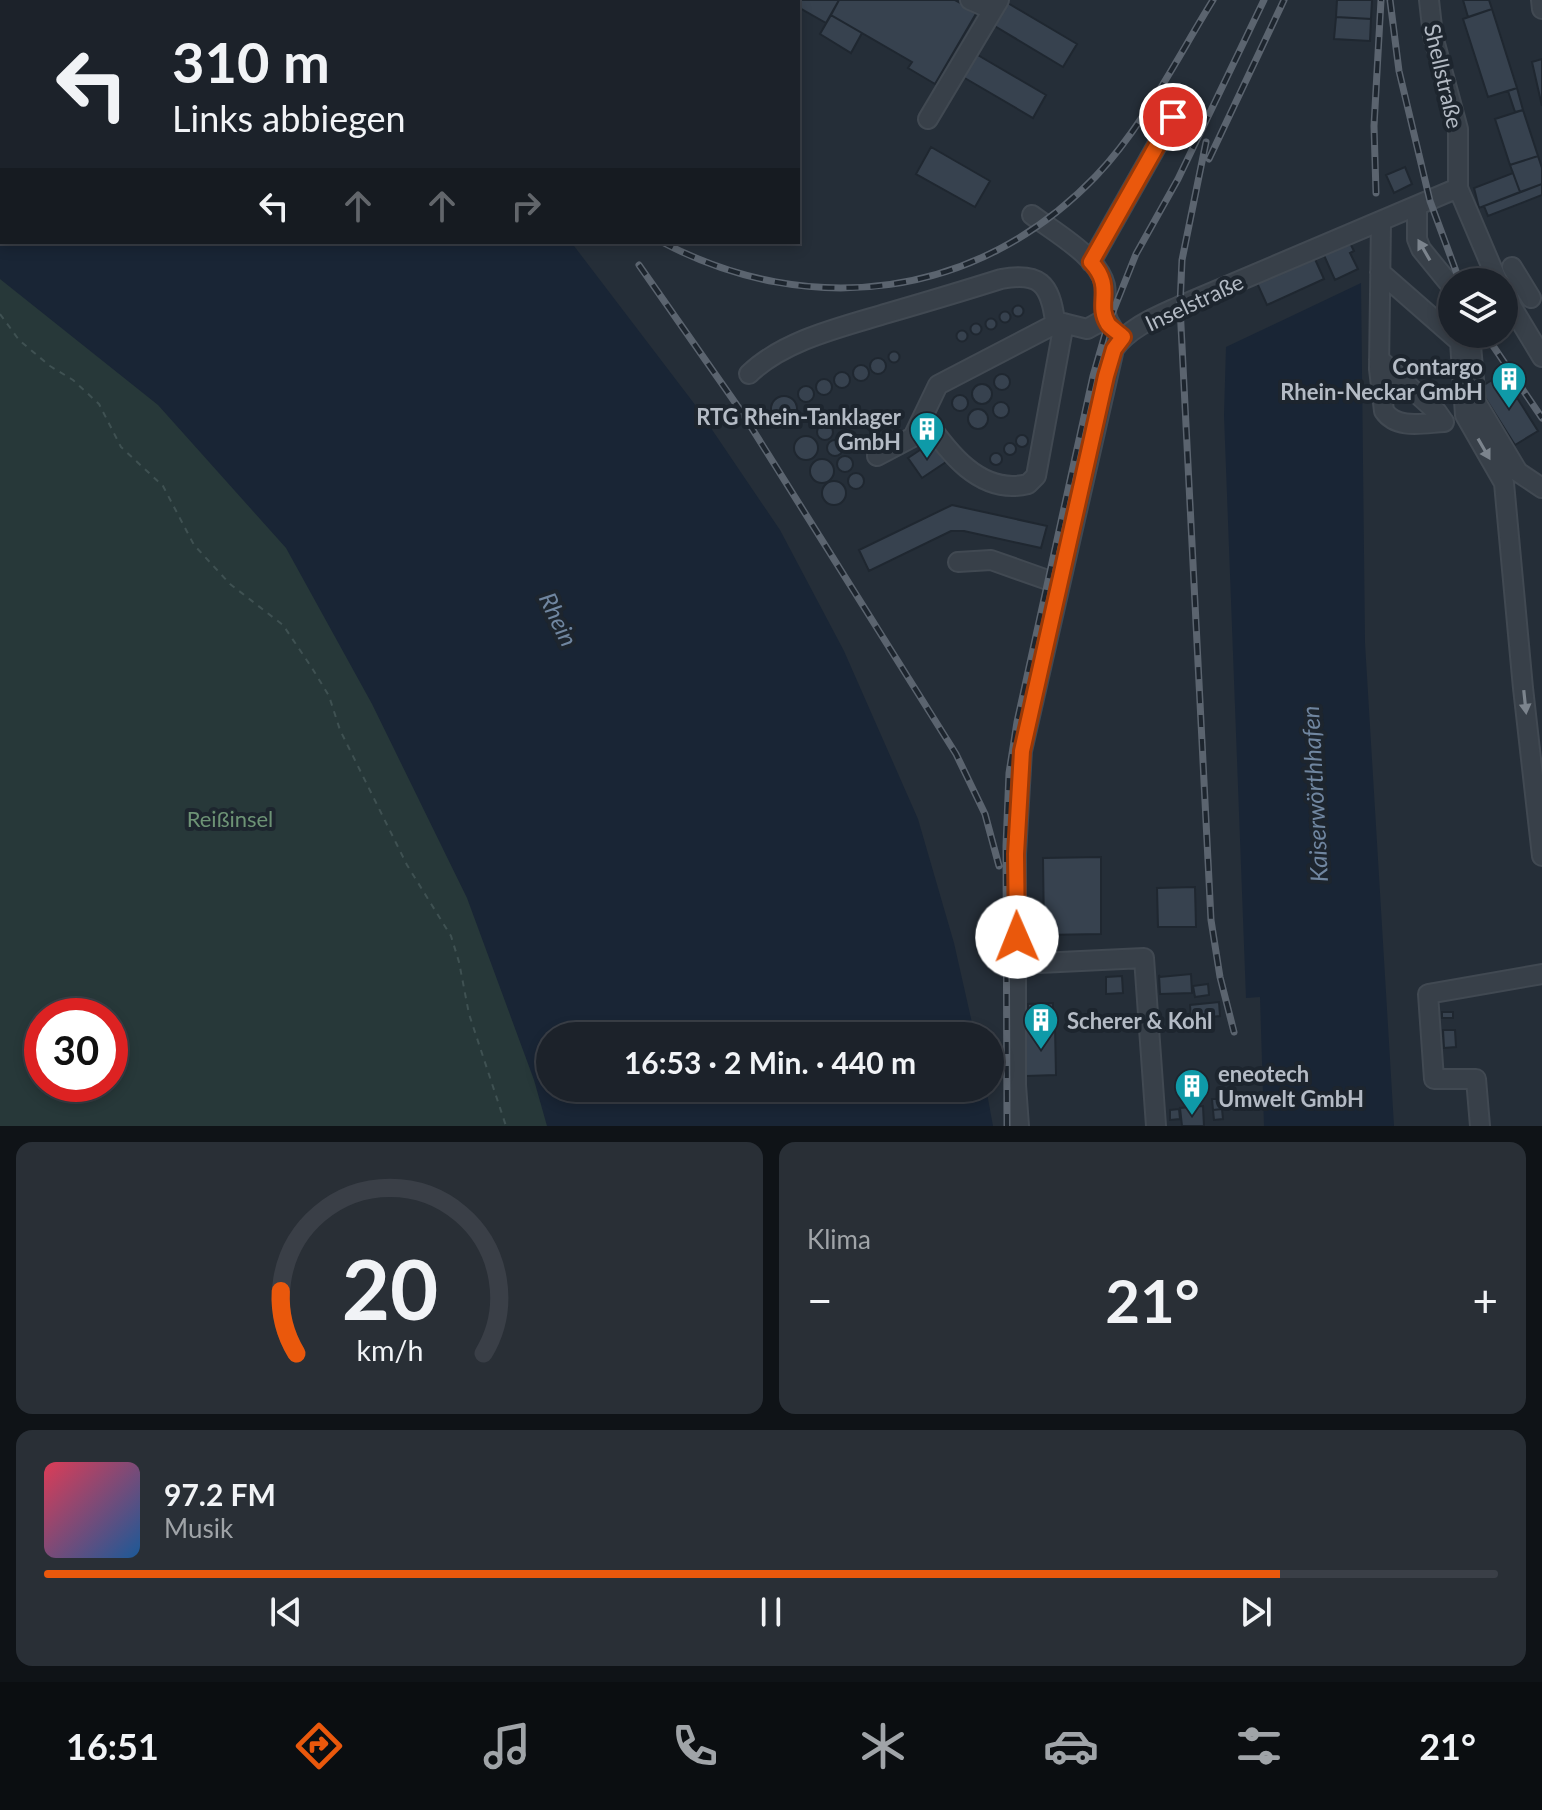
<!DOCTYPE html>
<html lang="de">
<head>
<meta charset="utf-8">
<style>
	body { margin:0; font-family:Lato,sans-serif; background:#292f36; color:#f1f3f6; height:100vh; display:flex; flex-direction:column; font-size:30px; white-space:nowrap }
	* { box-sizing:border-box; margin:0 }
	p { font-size:26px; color:#a0a4a8 }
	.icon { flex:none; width:44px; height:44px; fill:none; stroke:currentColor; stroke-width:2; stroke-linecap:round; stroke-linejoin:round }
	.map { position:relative; height:1126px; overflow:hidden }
	.details { display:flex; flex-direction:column; gap:16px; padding:16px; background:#0f1317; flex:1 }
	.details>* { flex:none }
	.guide { position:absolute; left:0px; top:0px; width:800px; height:244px; box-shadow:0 4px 12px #0003,0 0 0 2px #3a3f47; background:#1c222a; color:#f1f3f6; overflow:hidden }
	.tools { position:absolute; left:1438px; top:268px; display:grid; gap:16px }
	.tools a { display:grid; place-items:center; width:80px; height:80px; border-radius:50%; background:#1c222a; box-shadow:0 4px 12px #0003,0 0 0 2px #3a3f47; font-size:40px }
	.speed { position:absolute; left:24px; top:998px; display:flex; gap:16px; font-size:40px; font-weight:700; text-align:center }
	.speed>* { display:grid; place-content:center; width:104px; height:104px; border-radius:50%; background:#1c222a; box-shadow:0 4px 12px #0003,0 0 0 2px #3a3f47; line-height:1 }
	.speed .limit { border:12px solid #d22; background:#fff; color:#111 }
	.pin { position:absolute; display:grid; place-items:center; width:68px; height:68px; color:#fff; margin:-34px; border:4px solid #fff; border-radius:50%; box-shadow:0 2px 8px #0007 }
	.me { position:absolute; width:88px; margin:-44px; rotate:359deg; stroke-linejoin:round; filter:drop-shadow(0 0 6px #0008) }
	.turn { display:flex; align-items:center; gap:28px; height:168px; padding:0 40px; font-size:36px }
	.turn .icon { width:104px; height:104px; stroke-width:2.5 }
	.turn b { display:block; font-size:56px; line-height:68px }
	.lanes { display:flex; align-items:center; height:76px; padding:0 40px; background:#0003; justify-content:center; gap:40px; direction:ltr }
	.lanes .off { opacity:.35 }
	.big { font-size:60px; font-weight:700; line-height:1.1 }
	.details .widget { flex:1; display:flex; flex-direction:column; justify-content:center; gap:12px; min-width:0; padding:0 28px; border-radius:16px; background:#292f36 }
	.details .dial { align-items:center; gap:0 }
	.dial svg { height:208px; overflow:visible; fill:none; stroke:#3a3f47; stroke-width:7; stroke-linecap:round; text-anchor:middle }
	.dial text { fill:#f1f3f6; stroke:none }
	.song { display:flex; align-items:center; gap:24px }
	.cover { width:96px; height:96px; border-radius:12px; background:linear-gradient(135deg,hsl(350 70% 55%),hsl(210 70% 35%)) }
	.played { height:8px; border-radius:4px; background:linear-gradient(90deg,#ea580c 85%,#3a3f47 85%) }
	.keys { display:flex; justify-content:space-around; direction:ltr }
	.heat { display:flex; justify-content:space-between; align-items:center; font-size:44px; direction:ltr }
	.details .tiles { flex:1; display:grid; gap:16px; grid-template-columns:1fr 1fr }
	.widget:last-child { grid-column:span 2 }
	.trip { position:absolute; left:536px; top:1022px; width:468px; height:80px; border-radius:40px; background:#1c222a; box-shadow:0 4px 12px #0003,0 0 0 2px #3a3f47; font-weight:700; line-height:80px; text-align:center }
	.tab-bar { display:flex; height:128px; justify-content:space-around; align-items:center; background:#0b0e11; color:#a0a4a8 }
	.tab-bar .icon { width:56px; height:56px }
	.tab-bar .on { color:#ea580c }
	.tab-bar b { font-size:36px; color:#f1f3f6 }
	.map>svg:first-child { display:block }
</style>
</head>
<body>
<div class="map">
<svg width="1542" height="1126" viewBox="0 0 1542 1126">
	<rect width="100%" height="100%" fill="#252e38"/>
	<path fill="#273839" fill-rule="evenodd" d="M0,202L2,242L275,465L550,1036V1088L605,1126H0ZM42,1016H110V1084H42Z"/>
	<path fill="#192535" d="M0,0H350L352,2H2V242H571L696,406L780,530L844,651L918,819L954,943L975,1036H550V1088H986L993,1126H547L534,1080L467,898L372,704L286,548L158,405L0,279Z
		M1361,283L1365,643L1394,1126H1264L1260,997L1246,998L1224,415L1226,347Z"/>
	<path fill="#37424f" stroke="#1f2730" stroke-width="2" d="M466,0H514L512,2Z
		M797,0H839L826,23L798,7Z
		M839,0H955L977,12L935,84L908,68L912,62L831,15Z
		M1337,0H1372L1371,19L1336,17Z
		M1463,0H1489L1492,9L1468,17Z
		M1006,2L1077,44L1063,67L993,25Z
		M1492,9L1517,88L1488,97L1463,19Z
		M831,15L862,33L851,53L820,34Z
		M1336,17L1371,19L1370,41L1334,39Z
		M976,54L1046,95L1033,118L963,77Z
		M1542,59V106L1532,62Z
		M1517,88L1523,110L1515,112L1508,91Z
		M1523,110L1538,156L1510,165L1495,119Z
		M931,147L990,181L975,207L916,174Z
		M1538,156L1542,168V184L1520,192L1510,165Z
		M1405,167L1412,184L1394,193L1386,175Z
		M1513,173L1520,192L1479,208L1474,188Z
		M1542,184V195L1488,216L1484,206Z
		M1350,243L1354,251L1350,253L1358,269L1335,280L1323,253Z
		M1314,257L1324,279L1267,305L1257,283Z
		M1012.5 311a5.5 5.5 0 1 1 11 0a5.5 5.5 0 1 1-11 0Z
		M999.5 317a5.5 5.5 0 1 1 11 0a5.5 5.5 0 1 1-11 0Z
		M985.5 324a5.5 5.5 0 1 1 11 0a5.5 5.5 0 1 1-11 0Z
		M970.5 329a5.5 5.5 0 1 1 11 0a5.5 5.5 0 1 1-11 0Z
		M956.5 336a5.5 5.5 0 1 1 11 0a5.5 5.5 0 1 1-11 0Z
		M888.5 357a5.5 5.5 0 1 1 11 0a5.5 5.5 0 1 1-11 0Z
		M870 366a8 8 0 1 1 16 0a8 8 0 1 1-16 0Z
		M853 373a8 8 0 1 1 16 0a8 8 0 1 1-16 0Z
		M834 380a8 8 0 1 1 16 0a8 8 0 1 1-16 0Z
		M1502,374L1538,431L1515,445L1479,388Z
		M994 382a8 8 0 1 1 16 0a8 8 0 1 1-16 0Z
		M816 387a8 8 0 1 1 16 0a8 8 0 1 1-16 0Z
		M972 394a10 10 0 1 1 20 0a10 10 0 1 1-20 0Z
		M798 394a8 8 0 1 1 16 0a8 8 0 1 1-16 0Z
		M952 403a8 8 0 1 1 16 0a8 8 0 1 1-16 0Z
		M771 409a13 13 0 1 1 26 0a13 13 0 1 1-26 0Z
		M993 410a8 8 0 1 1 16 0a8 8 0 1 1-16 0Z
		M968 419a10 10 0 1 1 20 0a10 10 0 1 1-20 0Z
		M817 432a8 8 0 1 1 16 0a8 8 0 1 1-16 0Z
		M1016 441a6 6 0 1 1 12 0a6 6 0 1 1-12 0Z
		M794 448a12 12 0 1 1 24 0a12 12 0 1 1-24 0Z
		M827 448a8 8 0 1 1 16 0a8 8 0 1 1-16 0Z
		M932,442L946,462L922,478L908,458Z
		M1004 449a6 6 0 1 1 12 0a6 6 0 1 1-12 0Z
		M990 459a6 6 0 1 1 12 0a6 6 0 1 1-12 0Z
		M837 464a8 8 0 1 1 16 0a8 8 0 1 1-16 0Z
		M810 471a12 12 0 1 1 24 0a12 12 0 1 1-24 0Z
		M848 481a8 8 0 1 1 16 0a8 8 0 1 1-16 0Z
		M822 493a12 12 0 1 1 24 0a12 12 0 1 1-24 0Z
		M952,505L1047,526L1041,548L964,531H951L869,571L859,550Z
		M1101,857V934L1044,935L1043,858Z
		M1195,887L1196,927H1158L1157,888Z
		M1191,974L1192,993L1160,994L1159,975L1160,977Z
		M1122,976L1123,993L1106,994V977Z
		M1208,984L1209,995L1195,997L1193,986Z
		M1219,1002L1220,1016L1191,1019L1190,1005Z
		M1053,1003V1022L1028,1023V1004Z
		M1442,1012H1453V1018H1442Z
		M1055,1026L1056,1075L1026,1076L1025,1027Z
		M1443,1030H1455L1456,1047L1444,1048Z
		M1212,1099H1221L1222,1109L1213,1110Z
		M1203,1106L1204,1126H1182L1180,1108Z
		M1179,1109L1180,1119L1170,1120V1110Z
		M1222,1109L1223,1119L1214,1120L1213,1110Z"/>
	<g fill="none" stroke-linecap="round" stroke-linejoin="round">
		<g stroke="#414952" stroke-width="22">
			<path id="minor" d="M559,0L561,2
				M970,0L993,10
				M1429,0L1433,36L1458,129V188L1498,282
				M1541,0L1542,9
				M746,2L747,0
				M928,119L999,0
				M1417,206V239L1421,249L1452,287
				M1032,215C1054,232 1098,256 1105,285C1108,300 1101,314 1112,327
				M1381,221L1379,369L1384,411C1397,430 1424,423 1444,422
				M1091,262L1173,117
				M1512,267L1531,298
				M1380,272L1460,342L1465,415L1504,483L1523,688L1542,856
				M1504,294L1542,357
				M1470,334L1476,402L1518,472L1542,488
				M1379,359L1437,412L1444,422
				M749,374C784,340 842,327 888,313C926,302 963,291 1001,279C1039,272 1050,283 1055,321L1087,329L1107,318
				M923,416C947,451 980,496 1028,484L1036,476L1064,323
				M877,456L913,437L938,385L1059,322
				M958,562L991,560L1059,584
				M1018,964L1144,958L1156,1126
				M1019,1126L1016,1085V854L1022,751L1114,349C1130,327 1156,317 1180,306L1458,188
				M1480,1126L1476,1079H1434L1428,994L1542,974"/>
		</g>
		<path stroke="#3f5152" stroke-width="2" stroke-dasharray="6 6" stroke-linecap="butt" d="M0,314L19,340L50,366L73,380L99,404L121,447L163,486L194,545L230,584L283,625L312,668L329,696L340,730L407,865L451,936L459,962L469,1014L506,1126"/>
		<use href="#minor" stroke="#384049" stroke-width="18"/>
		<g stroke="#5b646f" stroke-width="7">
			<path id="rail" d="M415,0L417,2
				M1390,0L1399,71L1430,201L1460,282
				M1206,142L1182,260L1180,306L1211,920L1220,977L1234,1032
				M1209,159L1284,0
				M1376,193L1374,126L1381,0
				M662,242C810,320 978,299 1096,176C1143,127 1177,58 1213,0
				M639,265L741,411L956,754L985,814L999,866
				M1485,334L1542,418
				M1007,1126L1006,846L1009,773L1017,722L1093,376L1108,324L1136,254L1178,179L1264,0"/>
		</g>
		<use href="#rail" stroke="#1d252e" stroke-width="4" stroke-dasharray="12" stroke-linecap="butt"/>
	</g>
	<defs><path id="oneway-solid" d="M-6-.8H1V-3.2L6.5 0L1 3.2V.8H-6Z" transform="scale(2)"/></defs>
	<g fill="#7c848d">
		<use href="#oneway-solid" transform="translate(1424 250) rotate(-120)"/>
		<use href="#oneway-solid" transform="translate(1484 449) rotate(60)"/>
		<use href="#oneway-solid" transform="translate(1525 702) rotate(84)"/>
	</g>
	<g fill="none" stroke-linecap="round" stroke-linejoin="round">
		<g stroke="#983908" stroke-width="20">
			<path id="route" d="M1017,937L1016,854L1022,751L1106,376L1114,349L1123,337C1119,333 1111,328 1108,324C1095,303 1115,288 1091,262L1173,117"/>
		</g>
		<use href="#route" stroke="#ea580c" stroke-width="14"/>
	</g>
	<defs>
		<g id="building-pin" transform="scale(1.8)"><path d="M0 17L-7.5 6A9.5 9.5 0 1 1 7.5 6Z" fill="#0f9aa8" stroke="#1d252e"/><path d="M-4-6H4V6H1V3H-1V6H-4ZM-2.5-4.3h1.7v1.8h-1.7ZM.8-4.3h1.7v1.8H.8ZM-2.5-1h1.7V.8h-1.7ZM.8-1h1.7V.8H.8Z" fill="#fff"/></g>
	</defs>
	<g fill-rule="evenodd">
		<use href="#building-pin" x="1509" y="379"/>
		<use href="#building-pin" x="927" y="429"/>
		<use href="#building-pin" x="1041" y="1020"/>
		<use href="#building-pin" x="1192" y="1086"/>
	</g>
	<g text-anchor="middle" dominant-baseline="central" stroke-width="8" stroke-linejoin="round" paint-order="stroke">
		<g font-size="22" fill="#b4bbc5" stroke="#1d252e">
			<text transform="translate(1444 76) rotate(77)">Shellstraße</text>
			<text transform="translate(1194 302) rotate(-25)">Inselstraße</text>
		</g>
		<g font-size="22" font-weight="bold" fill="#b4bbc5" stroke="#1d252e" text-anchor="end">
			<text x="1483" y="366">Contargo<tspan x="1483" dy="25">Rhein-Neckar GmbH</tspan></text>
			<text x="901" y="416">RTG Rhein-Tanklager<tspan x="901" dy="25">GmbH</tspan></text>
			<text x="1067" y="1020" text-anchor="start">Scherer &amp; Kohl</text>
			<text x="1218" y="1073" text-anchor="start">eneotech<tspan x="1218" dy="25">Umwelt GmbH</tspan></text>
		</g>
		<g font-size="22" fill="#6d9375" stroke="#1d252e">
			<text x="230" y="818">Reißinsel</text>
		</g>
		<g font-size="24" font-style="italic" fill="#7086a0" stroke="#1d252e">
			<text transform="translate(559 619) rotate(64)">Rhein</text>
			<text transform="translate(1314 794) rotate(-93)">Kaiserwörthhafen</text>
		</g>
	</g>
</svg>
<div class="tools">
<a><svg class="icon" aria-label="layers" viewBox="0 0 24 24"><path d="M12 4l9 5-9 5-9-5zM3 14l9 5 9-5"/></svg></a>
</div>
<div class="speed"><div class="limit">30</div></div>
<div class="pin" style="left:1173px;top:117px;background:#d93025"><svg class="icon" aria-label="arrive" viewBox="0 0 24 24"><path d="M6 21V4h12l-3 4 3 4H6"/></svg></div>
<svg class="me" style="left:1017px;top:937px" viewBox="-20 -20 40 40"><circle r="19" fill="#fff"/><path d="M0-13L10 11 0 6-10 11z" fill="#ea580c"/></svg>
<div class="trip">16:53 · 2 Min. · 440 m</div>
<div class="guide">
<div class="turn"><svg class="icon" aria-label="left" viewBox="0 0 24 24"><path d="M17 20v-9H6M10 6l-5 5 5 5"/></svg><div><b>310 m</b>Links abbiegen</div></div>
<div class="lanes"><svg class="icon" aria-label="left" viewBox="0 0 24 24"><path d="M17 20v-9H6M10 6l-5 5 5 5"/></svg><svg class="icon off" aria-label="ahead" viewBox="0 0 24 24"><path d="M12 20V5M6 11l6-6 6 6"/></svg><svg class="icon off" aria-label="ahead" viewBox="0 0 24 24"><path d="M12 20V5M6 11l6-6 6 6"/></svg><svg class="icon off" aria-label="right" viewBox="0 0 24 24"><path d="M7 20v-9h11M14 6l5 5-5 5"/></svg></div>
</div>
</div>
<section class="details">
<div class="tiles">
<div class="widget dial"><svg viewBox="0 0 100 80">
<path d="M14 69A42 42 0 1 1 86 69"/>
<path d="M14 69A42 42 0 0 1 8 45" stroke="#ea580c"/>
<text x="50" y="56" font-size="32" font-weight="700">20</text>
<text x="50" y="72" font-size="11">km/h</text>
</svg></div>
<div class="widget"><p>Klima</p>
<div class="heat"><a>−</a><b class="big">21°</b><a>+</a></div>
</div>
<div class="widget">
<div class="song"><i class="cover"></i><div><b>97.2 FM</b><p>Musik</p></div></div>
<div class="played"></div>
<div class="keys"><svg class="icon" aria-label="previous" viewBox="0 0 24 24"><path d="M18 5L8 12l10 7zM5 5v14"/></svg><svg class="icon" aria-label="pause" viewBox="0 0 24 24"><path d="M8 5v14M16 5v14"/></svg><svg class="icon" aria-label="next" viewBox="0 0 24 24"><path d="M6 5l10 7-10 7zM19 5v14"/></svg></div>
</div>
</div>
</section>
<nav class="tab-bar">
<b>16:51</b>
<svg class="icon on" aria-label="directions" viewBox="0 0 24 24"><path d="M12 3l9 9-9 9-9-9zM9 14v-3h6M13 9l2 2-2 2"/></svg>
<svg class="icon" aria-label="music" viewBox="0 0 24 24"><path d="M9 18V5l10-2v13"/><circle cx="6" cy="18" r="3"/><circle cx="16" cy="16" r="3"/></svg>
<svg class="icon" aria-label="phone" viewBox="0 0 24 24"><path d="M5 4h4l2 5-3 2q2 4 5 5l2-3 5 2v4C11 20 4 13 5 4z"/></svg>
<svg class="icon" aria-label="climate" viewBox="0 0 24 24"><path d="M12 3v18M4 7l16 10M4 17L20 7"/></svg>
<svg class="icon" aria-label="car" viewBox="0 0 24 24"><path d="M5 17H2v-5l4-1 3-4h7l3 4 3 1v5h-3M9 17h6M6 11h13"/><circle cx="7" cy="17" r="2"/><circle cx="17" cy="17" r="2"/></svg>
<svg class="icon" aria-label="filters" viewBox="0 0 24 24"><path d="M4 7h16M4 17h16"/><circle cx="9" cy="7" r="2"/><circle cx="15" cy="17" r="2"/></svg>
<b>21°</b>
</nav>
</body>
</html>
